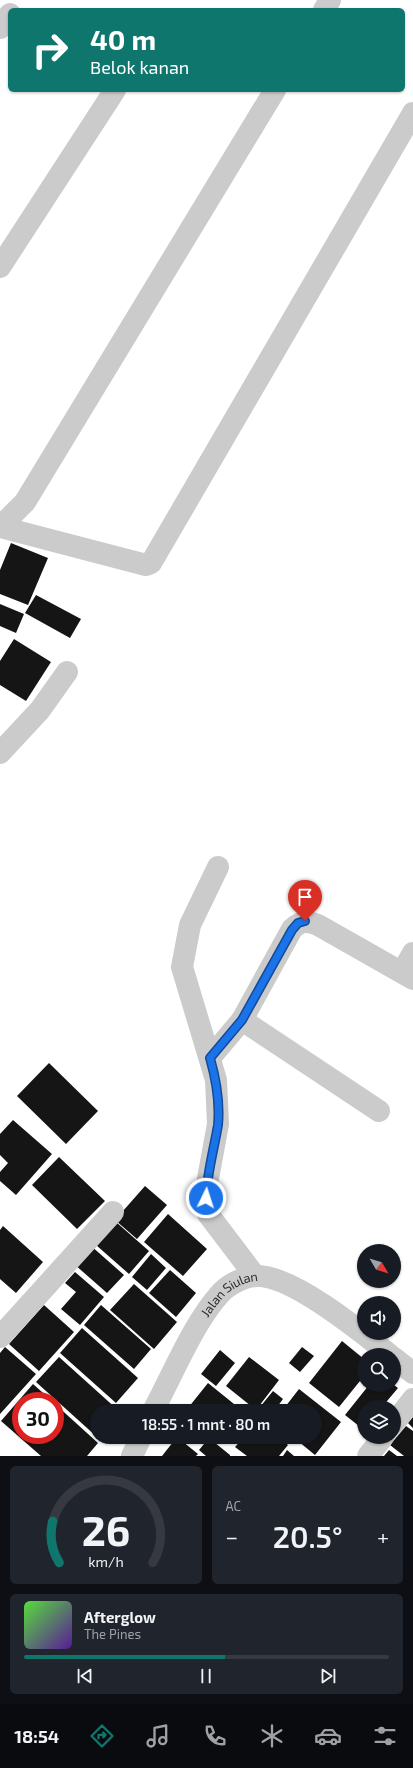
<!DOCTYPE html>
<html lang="id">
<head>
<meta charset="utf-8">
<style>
	body { margin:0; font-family:"Exo 2",sans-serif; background:#20242c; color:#f1f3f6; height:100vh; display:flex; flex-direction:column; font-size:15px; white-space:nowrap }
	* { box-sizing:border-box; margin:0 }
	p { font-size:13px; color:#9ea1a6 }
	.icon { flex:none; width:22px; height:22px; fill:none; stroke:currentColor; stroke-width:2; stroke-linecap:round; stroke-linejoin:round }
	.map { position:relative; height:1456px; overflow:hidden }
	.panel { display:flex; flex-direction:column; gap:10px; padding:10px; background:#0d0f14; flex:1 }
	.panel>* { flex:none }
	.guide { position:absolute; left:8px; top:8px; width:397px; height:84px; border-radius:6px; box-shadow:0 1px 3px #0004; background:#0f766e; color:#fff; overflow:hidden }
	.needle { width:26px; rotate:128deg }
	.tools { position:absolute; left:357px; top:1244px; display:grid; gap:8px }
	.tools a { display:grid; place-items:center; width:44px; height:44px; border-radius:50%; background:#171b24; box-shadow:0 1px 3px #0004; font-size:20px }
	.speed { position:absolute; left:12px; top:1392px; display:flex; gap:8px; font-size:20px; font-weight:700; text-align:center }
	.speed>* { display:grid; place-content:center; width:52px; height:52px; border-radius:50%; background:#171b24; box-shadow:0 1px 3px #0004; line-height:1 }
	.speed .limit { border:6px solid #d22; background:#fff; color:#111 }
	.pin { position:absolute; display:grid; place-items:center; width:34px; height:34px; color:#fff; margin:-41px -17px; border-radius:50% 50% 50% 0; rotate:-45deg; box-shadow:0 0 4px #0007 }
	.pin .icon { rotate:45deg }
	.me { position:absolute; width:44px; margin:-22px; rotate:4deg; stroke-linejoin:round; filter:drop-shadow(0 0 3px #0008) }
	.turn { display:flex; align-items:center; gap:14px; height:84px; padding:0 16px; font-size:18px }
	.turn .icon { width:52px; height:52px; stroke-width:2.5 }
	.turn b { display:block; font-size:28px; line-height:34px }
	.big { font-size:30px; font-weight:600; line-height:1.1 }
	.panel .tile { flex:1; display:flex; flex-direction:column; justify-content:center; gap:6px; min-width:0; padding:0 14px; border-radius:6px; background:#20242c }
	.panel .dial { align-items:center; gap:0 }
	.dial svg { height:104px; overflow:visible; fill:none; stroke:#363941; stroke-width:7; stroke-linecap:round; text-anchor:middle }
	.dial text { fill:#f1f3f6; stroke:none }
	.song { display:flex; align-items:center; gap:12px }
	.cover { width:48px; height:48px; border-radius:6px; background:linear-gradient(135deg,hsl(110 70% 55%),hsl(270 70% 35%)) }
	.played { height:4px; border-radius:2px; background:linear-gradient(90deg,#0f766e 55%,#363941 55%) }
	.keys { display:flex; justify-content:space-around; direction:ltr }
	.heat { display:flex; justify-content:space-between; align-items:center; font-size:22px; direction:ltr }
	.panel .tiles { flex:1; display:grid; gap:10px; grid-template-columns:1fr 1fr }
	.tile:last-child { grid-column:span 2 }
	.trip { position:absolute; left:90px; top:1404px; width:232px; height:40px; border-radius:20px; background:#171b24; box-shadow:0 1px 3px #0004; font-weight:600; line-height:40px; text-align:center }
	.menu { display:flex; height:64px; justify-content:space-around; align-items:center; background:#090b0e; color:#9ea1a6 }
	.menu .icon { width:28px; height:28px }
	.menu .on { color:#0f766e }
	.menu b { font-size:18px; color:#f1f3f6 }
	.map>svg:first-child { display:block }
</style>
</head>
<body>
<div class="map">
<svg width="413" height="1456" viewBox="0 0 413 1456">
	<rect width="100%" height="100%" fill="#fff"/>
	<path fill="#151515" d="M11,543L48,558L28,605L0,594V570Z
		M36,595L81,619L70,638L25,613Z
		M0,604L24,614L16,633L0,626Z
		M14,639L51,662L26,701L0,685V661Z
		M49,1063L98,1111L66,1144L17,1096Z
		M13,1120L52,1154L16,1195L0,1181V1172L8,1163L0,1155V1134Z
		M59,1157L105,1201L77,1229L32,1185Z
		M145,1186L167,1205L137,1239L115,1220Z
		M168,1214L207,1249L183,1276L144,1242Z
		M116,1222L149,1251L129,1274L96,1245Z
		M3,1226L43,1262L16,1293L0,1279V1230Z
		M90,1245L124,1275L107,1293L74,1264Z
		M151,1254L166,1268L147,1290L132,1277Z
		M170,1270L196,1293L176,1317L149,1293Z
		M75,1272L104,1297L80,1325L61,1309L76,1292L65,1283Z
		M134,1284L177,1322L154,1349L110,1310Z
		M44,1305L74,1332L39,1371L9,1344Z
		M101,1305L151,1349L134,1369L84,1325Z
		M82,1328L138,1378L116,1403L60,1353Z
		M342,1341L364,1359V1376L339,1407L309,1383Z
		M5,1347L36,1374L0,1414V1353Z
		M302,1347L314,1356L300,1372L289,1363Z
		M220,1350L235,1363L216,1386L201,1374Z
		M59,1357L119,1411H97V1437L36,1382Z
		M249,1357L279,1380L256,1410L226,1386Z
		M208,1383L234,1404L229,1411H192L188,1408Z
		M33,1384L52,1401H21V1435H55V1404L98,1443L87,1456H41L1,1421Z
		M369,1385H394L398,1388L382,1407H364V1430L345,1415Z
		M299,1389L341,1422L315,1455L293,1437H315V1411H282Z
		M273,1391L283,1399L274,1411H265L260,1407Z
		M413,1417V1428L408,1423Z
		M406,1426L413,1431V1456H404L390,1445Z
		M177,1437L198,1454L196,1456H162Z
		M244,1437H278L288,1445L279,1456H247L235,1447Z
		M209,1438L230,1455V1456H206L199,1450Z
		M287,1450L294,1456H283Z
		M389,1450L397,1456H384Z"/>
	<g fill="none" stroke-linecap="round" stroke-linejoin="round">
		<g stroke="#cbcbcb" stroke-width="22">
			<path d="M324,10L330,0"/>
			<path d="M0,28L10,14"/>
			<path d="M0,267L115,90"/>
			<path d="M0,527L146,565L151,563L413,113"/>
			<path d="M0,527L25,502L275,90"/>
			<path d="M0,753L40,710L67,672"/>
			<path d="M218,867L190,925L182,967L216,1080L218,1124L207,1184L208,1214L255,1276"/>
			<path d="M402,972L413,953"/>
			<path d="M242,1020L379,1111"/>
			<path d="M210,1058L242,1020L292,929C300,921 307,920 318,925L413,979"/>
			<path d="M0,1337L113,1212"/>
			<path d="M394,1358L413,1373"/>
			<path id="s1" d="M153,1411C172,1376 193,1324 219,1295C227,1285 243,1277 256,1276C291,1274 363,1333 390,1355"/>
			<path d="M394,1423L413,1399"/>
			<path d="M132,1456L141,1437"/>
			<path d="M368,1456L383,1437"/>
		</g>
	</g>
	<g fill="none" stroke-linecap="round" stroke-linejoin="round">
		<g stroke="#114b97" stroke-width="10">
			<path id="route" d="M206,1198C207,1173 214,1149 218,1125C220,1103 216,1079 210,1058L242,1020L292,930L298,923L305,921"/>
		</g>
		<use href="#route" stroke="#1a73e8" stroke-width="7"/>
	</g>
	<g text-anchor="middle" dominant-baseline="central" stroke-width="4" stroke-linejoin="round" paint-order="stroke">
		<g font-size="13" fill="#2e2e2e" stroke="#fff">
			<text stroke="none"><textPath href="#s1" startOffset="143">Jalan Siulan</textPath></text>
		</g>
	</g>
</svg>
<div class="tools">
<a><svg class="needle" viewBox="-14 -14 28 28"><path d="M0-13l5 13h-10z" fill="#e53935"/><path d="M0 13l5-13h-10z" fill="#9ea1a6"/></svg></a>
<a><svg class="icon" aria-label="sound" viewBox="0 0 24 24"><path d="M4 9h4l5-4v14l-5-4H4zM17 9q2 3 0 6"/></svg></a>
<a><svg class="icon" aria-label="search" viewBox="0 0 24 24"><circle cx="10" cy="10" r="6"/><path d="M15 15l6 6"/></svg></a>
<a><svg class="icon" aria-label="layers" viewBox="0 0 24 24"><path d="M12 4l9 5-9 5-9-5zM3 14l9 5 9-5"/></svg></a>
</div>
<div class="speed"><div class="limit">30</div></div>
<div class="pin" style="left:305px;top:921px;background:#d93025"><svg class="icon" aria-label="arrive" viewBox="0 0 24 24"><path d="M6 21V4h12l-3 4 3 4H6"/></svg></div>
<svg class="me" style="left:206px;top:1198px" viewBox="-20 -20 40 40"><circle r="17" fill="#1a73e8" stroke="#fff" stroke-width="3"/><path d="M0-11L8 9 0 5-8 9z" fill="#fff"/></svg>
<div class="trip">18:55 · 1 mnt · 80 m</div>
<div class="guide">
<div class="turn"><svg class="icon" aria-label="right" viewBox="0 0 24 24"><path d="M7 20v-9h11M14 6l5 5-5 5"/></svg><div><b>40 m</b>Belok kanan</div></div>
</div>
</div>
<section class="panel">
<div class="tiles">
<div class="tile dial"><svg viewBox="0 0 100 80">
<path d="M14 69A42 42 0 1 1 86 69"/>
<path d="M14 69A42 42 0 0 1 9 37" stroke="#0f766e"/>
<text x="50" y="56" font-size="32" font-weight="700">26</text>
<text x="50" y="72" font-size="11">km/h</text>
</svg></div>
<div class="tile"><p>AC</p>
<div class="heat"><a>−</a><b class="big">20.5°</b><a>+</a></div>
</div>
<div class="tile">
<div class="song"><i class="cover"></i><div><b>Afterglow</b><p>The Pines</p></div></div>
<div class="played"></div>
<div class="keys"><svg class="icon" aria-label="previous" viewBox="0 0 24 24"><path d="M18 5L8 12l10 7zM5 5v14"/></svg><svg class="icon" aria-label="pause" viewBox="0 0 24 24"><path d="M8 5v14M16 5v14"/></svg><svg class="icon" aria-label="next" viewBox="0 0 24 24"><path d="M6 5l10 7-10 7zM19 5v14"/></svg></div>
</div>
</div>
</section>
<nav class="menu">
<b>18:54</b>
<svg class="icon on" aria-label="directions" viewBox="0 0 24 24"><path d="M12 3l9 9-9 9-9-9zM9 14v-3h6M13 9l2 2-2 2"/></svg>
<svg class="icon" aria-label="music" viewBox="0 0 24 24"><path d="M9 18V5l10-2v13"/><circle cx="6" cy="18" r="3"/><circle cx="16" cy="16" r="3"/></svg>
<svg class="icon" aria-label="phone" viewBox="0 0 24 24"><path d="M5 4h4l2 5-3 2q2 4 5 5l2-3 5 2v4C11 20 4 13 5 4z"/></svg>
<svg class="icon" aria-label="climate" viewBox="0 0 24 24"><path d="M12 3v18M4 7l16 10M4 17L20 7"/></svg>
<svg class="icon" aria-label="car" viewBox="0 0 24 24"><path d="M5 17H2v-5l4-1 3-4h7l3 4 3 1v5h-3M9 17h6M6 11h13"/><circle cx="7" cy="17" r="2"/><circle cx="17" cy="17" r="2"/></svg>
<svg class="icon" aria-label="filters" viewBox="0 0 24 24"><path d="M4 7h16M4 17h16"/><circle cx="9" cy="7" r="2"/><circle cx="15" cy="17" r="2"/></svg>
</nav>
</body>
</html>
